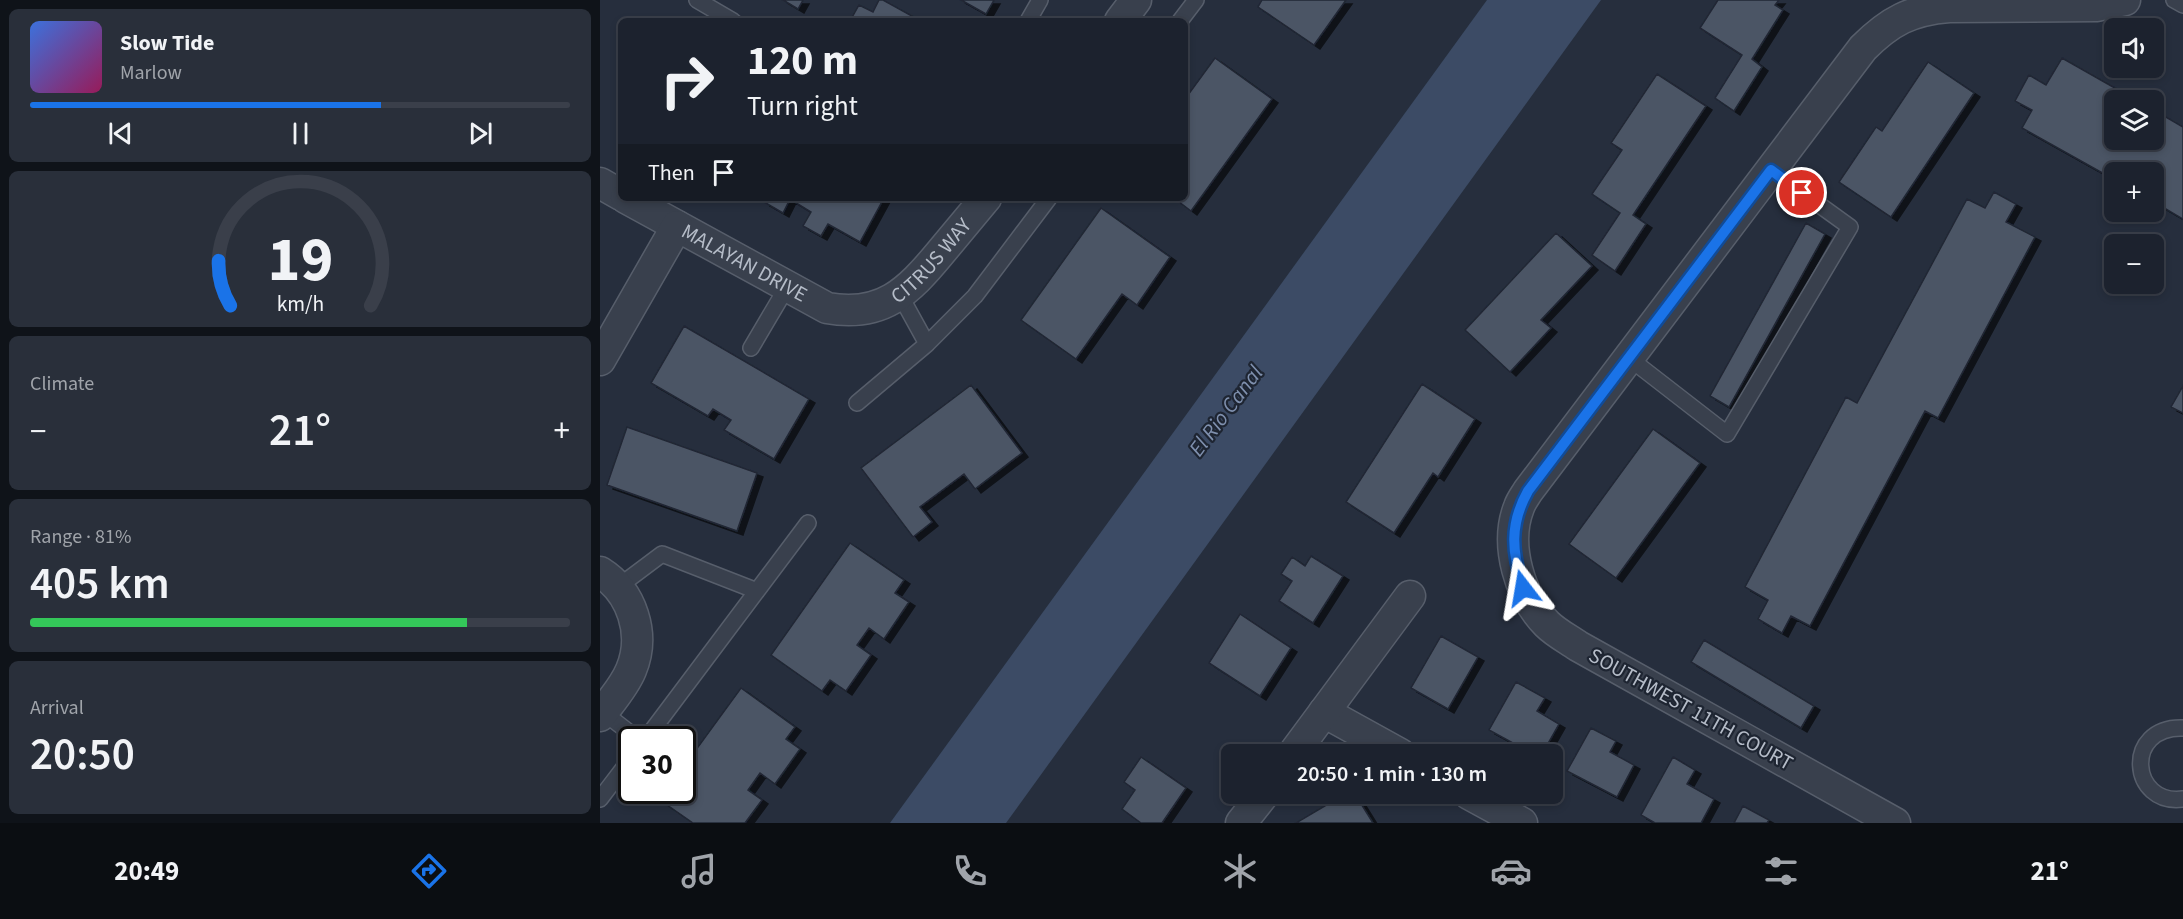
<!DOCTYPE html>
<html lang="en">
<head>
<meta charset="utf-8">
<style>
	body { margin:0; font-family:"Source Sans 3",sans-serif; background:#292f3a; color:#f1f3f6; height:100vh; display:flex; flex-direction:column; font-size:22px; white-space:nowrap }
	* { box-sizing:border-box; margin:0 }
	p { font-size:20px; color:#a0a4aa }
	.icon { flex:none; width:33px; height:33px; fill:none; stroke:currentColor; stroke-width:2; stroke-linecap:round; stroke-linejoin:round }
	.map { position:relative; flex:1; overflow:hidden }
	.drawer { display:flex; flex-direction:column; gap:9px; padding:9px; background:#0f1319; width:600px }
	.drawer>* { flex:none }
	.banner { position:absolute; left:18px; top:18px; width:570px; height:183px; border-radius:9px; box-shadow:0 3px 9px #0003,0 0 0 2px #3a3f4a; background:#1c222e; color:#f1f3f6; overflow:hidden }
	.fabs { position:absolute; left:1504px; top:18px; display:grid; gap:12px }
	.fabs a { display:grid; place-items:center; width:60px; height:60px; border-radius:9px; background:#1c222e; box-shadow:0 3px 9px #0003,0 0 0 2px #3a3f4a; font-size:30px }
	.speed { position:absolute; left:18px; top:726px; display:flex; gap:12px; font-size:30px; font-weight:700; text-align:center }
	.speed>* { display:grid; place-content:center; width:78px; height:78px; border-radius:50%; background:#1c222e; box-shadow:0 3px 9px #0003,0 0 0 2px #3a3f4a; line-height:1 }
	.speed .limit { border:3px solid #111; border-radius:9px; background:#fff; color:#111 }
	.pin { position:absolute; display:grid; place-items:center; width:51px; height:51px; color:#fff; margin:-26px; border:3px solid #fff; border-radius:50%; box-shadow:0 2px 6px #0007 }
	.me { position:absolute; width:66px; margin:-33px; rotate:346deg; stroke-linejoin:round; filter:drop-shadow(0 0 4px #0008) }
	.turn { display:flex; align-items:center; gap:21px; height:126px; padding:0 30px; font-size:27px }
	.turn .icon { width:78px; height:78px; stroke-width:2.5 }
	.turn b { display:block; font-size:42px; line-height:51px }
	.then { display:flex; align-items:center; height:57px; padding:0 30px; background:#0003; gap:12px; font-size:22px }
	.big { font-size:45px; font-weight:600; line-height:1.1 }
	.drawer .tile { flex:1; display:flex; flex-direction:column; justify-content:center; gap:9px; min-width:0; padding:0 21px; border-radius:9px; background:#292f3a }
	.drawer .dial { align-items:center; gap:0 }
	.dial svg { height:156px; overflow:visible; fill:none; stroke:#3a3f4a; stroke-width:7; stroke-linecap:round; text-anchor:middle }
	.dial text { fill:#f1f3f6; stroke:none }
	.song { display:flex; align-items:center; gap:18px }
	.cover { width:72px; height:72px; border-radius:9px; background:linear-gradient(135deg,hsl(220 70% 55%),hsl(330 70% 35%)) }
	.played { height:6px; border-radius:3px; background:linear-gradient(90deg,#1a73e8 65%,#3a3f4a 65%) }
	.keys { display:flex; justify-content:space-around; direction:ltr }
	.heat { display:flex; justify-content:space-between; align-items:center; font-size:33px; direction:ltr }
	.charge { height:9px; border-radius:4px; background:linear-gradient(90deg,#34c759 81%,#3a3f4a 0) }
	.trip { position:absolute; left:621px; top:744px; width:342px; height:60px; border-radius:9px; background:#1c222e; box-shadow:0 3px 9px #0003,0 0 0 2px #3a3f4a; font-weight:600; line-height:60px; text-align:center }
	.tab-bar { display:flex; height:96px; justify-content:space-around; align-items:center; background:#0b0e12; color:#a0a4aa }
	.tab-bar .icon { width:42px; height:42px }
	.tab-bar .on { color:#1a73e8 }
	.tab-bar b { font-size:27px; color:#f1f3f6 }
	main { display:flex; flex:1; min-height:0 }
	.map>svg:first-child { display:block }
</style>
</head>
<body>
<main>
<section class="drawer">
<div class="tile">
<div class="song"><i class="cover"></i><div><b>Slow Tide</b><p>Marlow</p></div></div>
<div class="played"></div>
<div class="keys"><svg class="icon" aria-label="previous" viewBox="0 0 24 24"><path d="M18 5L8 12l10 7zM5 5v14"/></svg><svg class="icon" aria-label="pause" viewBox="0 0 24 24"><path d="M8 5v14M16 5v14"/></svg><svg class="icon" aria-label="next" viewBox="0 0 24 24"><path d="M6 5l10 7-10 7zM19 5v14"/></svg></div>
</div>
<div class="tile dial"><svg viewBox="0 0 100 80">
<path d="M14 69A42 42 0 1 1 86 69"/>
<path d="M14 69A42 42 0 0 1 8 46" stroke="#1a73e8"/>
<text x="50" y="56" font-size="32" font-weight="700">19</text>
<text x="50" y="72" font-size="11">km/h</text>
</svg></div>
<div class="tile"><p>Climate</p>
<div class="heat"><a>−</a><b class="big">21°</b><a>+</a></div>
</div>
<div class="tile"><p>Range · 81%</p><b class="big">405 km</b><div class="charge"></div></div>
<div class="tile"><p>Arrival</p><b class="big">20:50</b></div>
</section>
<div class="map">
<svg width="1583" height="823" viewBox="0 0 1583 823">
	<defs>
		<filter id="shadow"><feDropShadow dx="6" dy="4" stdDeviation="0" flood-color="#0009"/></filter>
	</defs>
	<rect width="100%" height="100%" fill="#262e3d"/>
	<path fill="#3c4b65" d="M887,0H1001L406,823H290Z"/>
	<path fill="#4c5565" stroke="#202734" stroke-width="1.5" filter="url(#shadow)" d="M183,0H203L198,9Z
		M279,0H283L321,21H250L259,5L273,12Z
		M361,0H394L386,14Z
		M662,0H746L714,45L658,7Z
		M1118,0H1179L1175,5L1183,10L1152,59L1162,67L1134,111L1115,98L1142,55L1100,28Z
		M615,58L672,99L591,211L574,198H585V99Z
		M1462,58L1536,100H1515V140H1554V110L1583,127V219L1554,202V172H1515V180L1422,128L1432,110L1415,101L1429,75L1446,85Z
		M1328,62L1374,93L1291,217L1239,182L1276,127L1282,131Z
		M1057,74L1106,106L1033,215L1046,224L1015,271L992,255L1020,213L992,194L1022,150L1011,143Z
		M1394,192L1416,204L1406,222L1435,237L1338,418L1325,411L1210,626L1191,616L1182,633L1158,619L1168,600L1145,587L1246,397L1257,403L1367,199L1385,208Z
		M166,198H284L260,242L228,224L221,236L203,226L211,212L190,199L183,213L164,202Z
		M501,208L570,257L537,305L522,294L476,359L421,320Z
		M1206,223L1225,234L1129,407L1110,396Z
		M956,233L992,266L941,320L951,328L910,372L865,330Z
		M84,326L209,399L174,459L124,430L131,420L113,409L108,416L51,383Z
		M822,384L875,419L838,477L833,473L794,533L746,502Z
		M371,385L422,453L375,489L364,474L320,507L332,522L313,537L261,468Z
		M1583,386V413L1571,407Z
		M27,427L157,473L137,531L7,485Z
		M1053,429L1100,463L1016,578L969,544Z
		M250,543L304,580L295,593L309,602L284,639L269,628L257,645L271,655L246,691L230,680L222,691L171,655Z
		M711,556L743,576L713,623L679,601L692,581L681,574L692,557L705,566Z
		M640,614L691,648L660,696L609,663Z
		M841,636L878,657L848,709L811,688Z
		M1104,640L1214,706L1201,728L1091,662Z
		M916,682L945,698L937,711L959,724L942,754H933L889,730Z
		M141,688L195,727L186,739L200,749L175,784L160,773L148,790L162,800L145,823H93L60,800L67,790H82V769Z
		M991,728L1016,741L1010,752L1034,765L1017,797L967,771Z
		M541,757L586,788L562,823H541L522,809L535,790L524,782Z
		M1073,757L1095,770L1087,784L1114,799L1101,823H1055L1041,815Z
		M745,794H755L773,823H696Z
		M1143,806L1169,820L1167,823H1134Z"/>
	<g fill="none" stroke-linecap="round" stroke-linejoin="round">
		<g stroke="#575e6b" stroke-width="18">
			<path id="lane" d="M97,0L133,21
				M1574,0L1583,5
				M428,21L440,0
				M580,21L596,0
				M300,295L327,344
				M151,348L187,287
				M1029,358L1127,434L1250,227L1171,170
				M257,403L327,344L375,296L449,198
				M18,587L62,554L157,591
				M3,712L39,740
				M1583,728C1523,726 1530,806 1583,799
				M45,740L208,523
				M0,799L32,757"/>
		</g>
		<g stroke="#575e6b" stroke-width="33">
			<g id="street">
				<path d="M520,21L536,0"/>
				<path d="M0,183L21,195"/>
				<path id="s1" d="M26,198L227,308C282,318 308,292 341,252C356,234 371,216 386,198"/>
				<path d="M0,360L77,226"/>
				<path d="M0,572C32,592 46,634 31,670C24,687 11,701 0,716"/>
				<path d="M724,712L800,754"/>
				<path d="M693,754L810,596"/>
				<path d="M869,794L922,823"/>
				<path d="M641,823L664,794"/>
				<path d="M1295,823L978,646C968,639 956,633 947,624C920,597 904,545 919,507C921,501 925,496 928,491L1263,48C1290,21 1311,10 1349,7L1496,6L1525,0"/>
			</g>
		</g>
		<use href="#lane" stroke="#39404d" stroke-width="15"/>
		<use href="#street" stroke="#39404d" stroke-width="30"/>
	</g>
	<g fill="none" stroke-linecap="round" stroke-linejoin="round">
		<g stroke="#114b97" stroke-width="15">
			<path id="route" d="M923,588C912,552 909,525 928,491L1171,170L1202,193"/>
		</g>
		<use href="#route" stroke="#1a73e8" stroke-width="10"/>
	</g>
	<g text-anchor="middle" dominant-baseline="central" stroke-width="4.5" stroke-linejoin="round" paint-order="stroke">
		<g font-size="21" fill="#b5bcc8" stroke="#1e2532">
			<text stroke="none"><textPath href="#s1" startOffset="351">CITRUS WAY</textPath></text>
			<text stroke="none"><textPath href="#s1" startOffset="135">MALAYAN DRIVE</textPath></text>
			<text transform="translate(1091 709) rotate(29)">SOUTHWEST 11TH COURT</text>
		</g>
		<g font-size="22" font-style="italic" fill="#7f90ae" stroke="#1e2532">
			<text transform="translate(626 411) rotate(-53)">El Rio Canal</text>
		</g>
	</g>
</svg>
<div class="fabs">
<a><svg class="icon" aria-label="sound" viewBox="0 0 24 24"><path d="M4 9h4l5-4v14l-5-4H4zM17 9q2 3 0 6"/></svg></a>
<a><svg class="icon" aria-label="layers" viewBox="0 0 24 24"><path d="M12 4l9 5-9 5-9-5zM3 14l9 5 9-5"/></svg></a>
<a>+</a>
<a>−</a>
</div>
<div class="speed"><div class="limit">30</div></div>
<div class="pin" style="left:1202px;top:193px;background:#d93025"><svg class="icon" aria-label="arrive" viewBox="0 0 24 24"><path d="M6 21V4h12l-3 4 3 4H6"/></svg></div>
<svg class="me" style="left:923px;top:588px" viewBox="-20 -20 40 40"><path d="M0-17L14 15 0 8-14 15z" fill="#1a73e8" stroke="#fff" stroke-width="4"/></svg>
<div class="trip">20:50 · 1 min · 130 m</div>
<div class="banner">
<div class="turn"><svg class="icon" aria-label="right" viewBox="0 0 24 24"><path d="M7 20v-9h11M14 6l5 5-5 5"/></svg><div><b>120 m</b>Turn right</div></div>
<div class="then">Then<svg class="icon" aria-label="arrive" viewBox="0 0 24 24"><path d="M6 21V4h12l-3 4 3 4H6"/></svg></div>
</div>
</div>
</main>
<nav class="tab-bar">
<b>20:49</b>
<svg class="icon on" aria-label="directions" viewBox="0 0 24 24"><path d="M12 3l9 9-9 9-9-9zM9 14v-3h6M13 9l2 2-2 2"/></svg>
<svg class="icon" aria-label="music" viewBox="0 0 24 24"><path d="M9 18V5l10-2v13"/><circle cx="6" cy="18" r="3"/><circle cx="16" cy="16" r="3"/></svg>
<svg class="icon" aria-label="phone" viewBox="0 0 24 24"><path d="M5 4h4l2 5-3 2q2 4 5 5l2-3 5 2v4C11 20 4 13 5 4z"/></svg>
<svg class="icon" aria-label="climate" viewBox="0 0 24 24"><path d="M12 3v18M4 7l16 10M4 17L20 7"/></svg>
<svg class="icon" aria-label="car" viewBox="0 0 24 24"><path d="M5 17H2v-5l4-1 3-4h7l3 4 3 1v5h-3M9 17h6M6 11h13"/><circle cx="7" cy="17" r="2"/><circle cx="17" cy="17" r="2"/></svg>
<svg class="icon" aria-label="filters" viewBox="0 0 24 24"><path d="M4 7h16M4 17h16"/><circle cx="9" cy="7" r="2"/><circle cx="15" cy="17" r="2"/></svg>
<b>21°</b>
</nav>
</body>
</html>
